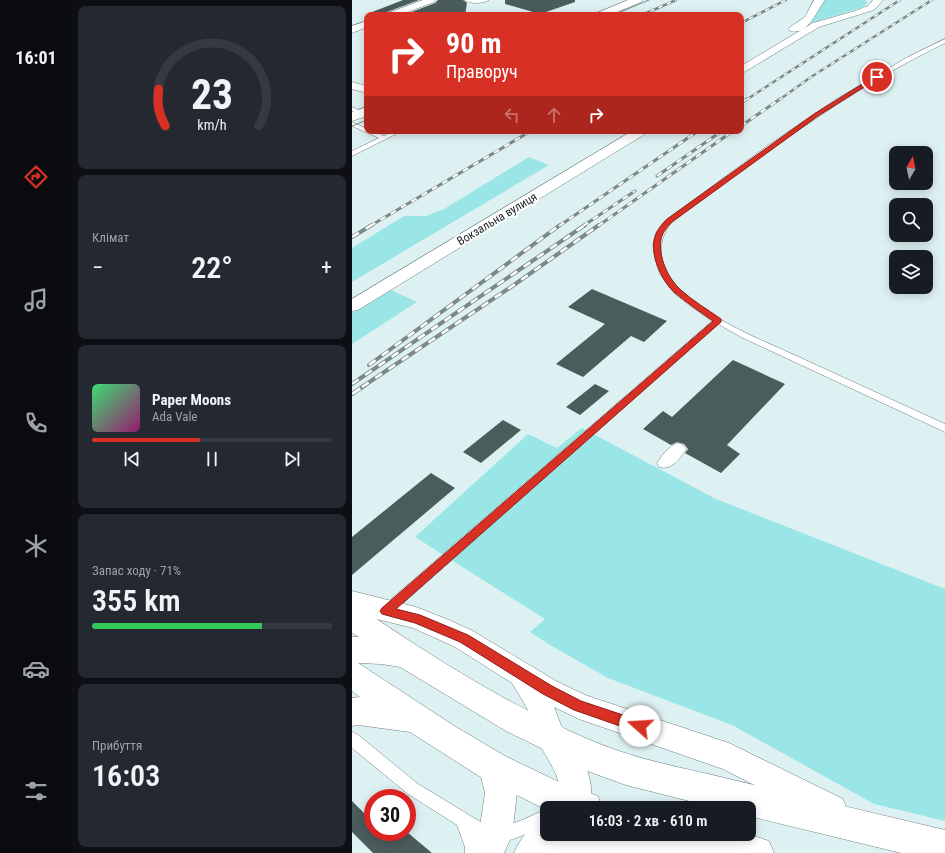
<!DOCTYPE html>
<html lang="uk">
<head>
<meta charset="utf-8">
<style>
	body { margin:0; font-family:"Roboto Condensed",sans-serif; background:#242831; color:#f1f3f6; height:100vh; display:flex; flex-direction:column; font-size:15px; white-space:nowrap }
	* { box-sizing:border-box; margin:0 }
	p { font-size:13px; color:#9ea1a6 }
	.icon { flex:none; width:22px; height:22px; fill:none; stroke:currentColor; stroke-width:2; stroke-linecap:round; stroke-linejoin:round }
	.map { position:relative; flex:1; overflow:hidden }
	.panel { display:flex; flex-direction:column; gap:6px; padding:6px; background:#0d0f14; width:280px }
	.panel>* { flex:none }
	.hud { position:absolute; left:12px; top:12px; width:380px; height:122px; border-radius:8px; box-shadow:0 2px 10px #0003; background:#d93025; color:#fff; overflow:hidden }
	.needle { width:26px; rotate:9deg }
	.fabs { position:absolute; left:537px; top:146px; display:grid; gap:8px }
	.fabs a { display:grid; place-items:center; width:44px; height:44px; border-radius:8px; background:#171b24; box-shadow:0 2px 10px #0003; font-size:20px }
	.speed { position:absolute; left:12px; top:789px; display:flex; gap:8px; font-size:20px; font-weight:700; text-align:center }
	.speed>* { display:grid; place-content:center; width:52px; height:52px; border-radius:50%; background:#171b24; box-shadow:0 2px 10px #0003; line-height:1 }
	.speed .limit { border:6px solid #d22; background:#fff; color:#111 }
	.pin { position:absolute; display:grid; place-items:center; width:34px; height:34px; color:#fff; margin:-17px; border:2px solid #fff; border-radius:50%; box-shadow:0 1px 4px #0007 }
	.me { position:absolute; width:44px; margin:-22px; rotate:289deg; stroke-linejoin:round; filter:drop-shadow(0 0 3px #0008) }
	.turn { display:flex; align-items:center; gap:14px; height:84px; padding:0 16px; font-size:18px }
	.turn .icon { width:52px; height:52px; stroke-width:2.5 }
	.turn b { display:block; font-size:28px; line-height:34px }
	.lanes { display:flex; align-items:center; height:38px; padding:0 16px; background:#0003; justify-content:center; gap:20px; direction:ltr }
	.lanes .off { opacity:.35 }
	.big { font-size:30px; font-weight:600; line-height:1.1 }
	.panel .tile { flex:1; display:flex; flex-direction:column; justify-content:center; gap:6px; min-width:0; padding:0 14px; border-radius:8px; background:#242831 }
	.panel .dial { align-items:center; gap:0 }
	.dial svg { height:104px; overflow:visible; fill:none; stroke:#363941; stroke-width:7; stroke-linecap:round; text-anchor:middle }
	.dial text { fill:#f1f3f6; stroke:none }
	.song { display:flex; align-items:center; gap:12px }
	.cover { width:48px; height:48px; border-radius:6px; background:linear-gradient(135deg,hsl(140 70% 55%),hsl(320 70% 35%)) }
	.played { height:4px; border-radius:2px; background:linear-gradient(90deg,#d93025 45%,#363941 45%) }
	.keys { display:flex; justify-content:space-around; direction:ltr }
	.heat { display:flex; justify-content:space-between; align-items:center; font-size:22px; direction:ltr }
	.charge { height:6px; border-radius:3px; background:linear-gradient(90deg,#34c759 71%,#363941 0) }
	.trip { position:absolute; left:188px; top:801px; width:216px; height:40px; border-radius:8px; background:#171b24; box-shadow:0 2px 10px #0003; font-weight:600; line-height:40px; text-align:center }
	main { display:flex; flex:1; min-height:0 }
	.menu { display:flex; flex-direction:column; width:72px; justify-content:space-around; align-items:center; background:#090b0e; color:#9ea1a6 }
	.menu .icon { width:28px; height:28px }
	.menu .selected { color:#d93025 }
	.menu b { font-size:18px; color:#f1f3f6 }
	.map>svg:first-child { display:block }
</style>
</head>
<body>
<main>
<nav class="menu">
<b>16:01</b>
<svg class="icon selected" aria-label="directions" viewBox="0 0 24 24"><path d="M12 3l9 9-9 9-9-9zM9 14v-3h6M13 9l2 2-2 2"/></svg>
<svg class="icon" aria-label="music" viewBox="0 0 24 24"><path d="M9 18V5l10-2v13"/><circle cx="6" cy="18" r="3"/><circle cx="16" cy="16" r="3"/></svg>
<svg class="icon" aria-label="phone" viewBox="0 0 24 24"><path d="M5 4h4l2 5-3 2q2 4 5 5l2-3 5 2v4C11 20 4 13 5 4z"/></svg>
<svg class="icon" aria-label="climate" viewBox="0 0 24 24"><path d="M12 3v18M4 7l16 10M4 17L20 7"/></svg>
<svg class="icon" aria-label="car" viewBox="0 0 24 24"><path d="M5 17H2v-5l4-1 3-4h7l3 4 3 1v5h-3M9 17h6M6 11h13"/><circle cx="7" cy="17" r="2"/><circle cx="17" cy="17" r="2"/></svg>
<svg class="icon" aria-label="filters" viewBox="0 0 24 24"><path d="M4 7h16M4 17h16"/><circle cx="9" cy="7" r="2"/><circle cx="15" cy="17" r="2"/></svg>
</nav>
<section class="panel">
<div class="tile dial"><svg viewBox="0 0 100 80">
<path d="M14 69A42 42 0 1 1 86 69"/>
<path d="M14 69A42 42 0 0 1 9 41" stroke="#d93025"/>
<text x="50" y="56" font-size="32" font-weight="700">23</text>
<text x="50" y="72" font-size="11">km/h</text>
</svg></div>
<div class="tile"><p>Клімат</p>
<div class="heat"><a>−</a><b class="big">22°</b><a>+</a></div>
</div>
<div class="tile">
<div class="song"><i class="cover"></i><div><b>Paper Moons</b><p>Ada Vale</p></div></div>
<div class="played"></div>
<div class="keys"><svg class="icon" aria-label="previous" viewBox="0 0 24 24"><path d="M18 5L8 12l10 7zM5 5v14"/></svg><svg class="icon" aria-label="pause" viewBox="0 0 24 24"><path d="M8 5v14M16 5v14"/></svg><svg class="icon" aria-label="next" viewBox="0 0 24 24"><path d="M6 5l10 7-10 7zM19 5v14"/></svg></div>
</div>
<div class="tile"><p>Запас ходу · 71%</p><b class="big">355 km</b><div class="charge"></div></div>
<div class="tile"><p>Прибуття</p><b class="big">16:03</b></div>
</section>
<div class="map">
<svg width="593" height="853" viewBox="0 0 593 853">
	<rect width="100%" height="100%" fill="#def1f2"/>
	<path fill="#9ae6e7" d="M473,0H513L516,3L509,8L459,23L470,2Z
		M177,157L197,165L0,282V248L52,216H74L92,209Z
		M39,290L65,302L0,344V313Z
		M230,428L364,499L593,589V821L522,804L380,725L256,678L198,645L178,632L193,619L63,537L176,434L205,448Z"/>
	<path fill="#4b5c5c" d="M51,0H67L35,12L32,15H15V14Z
		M86,0H111L115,3L113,15H52L83,3Z
		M153,0H223V2L188,14L153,4Z
		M240,289L315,321L292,342L279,336L231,377L204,364L253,324L216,307Z
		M381,360L433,384L375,445L388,454L369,473L333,453L336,449L332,444L325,442L319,445L291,429L311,411L320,417Z
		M243,384L257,391L228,415L214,407Z
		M151,420L169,430L129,463L111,452Z
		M79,473L103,488L0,575V537Z
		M0,801L21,822V832H55L80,853H21L0,832Z"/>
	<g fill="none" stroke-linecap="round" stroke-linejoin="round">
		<g stroke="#6e8080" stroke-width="1">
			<path id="service" d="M593,39V43C494,91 408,157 320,222C303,242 307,266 324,285C352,318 410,340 449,358C497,380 545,402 593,424V432L389,337L366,324L39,614L35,615L31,614L29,610L31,606L360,321L337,305L322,293L308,274L303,259L301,245L304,233L313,221L415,146L483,100L554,58Z
				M0,107L11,112L12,113L9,115L0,111Z
				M0,122L15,129V131H21L32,136L42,131H50L0,156V151L27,138L0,126Z
				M0,732L5,734L66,784L132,824C156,831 174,817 195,809V824C169,835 153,849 125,837L129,847V853H113V847L105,825L56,794L0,748Z"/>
		</g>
		<g stroke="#6e8080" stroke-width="1">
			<path id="pedestrian" d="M326,443L331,445L334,449C328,459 319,471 307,467L305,463C310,455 317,446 326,443Z"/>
		</g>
		<g stroke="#6e8080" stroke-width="1">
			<path id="minor" d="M71,0H84L82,2L48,15H34L36,13Z
				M112,0H137C131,4 118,4 112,0Z
				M462,0H473C465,10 456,36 438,31L437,29L438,27L453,17Z
				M521,0H531L522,10L467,27L389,74V66L461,23L503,11L516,6Z
				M15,21V27L0,33V26Z
				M0,82L15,86V93L0,89Z
				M280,131H295L293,134L6,310L0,311V299Z
				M0,591L64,607L97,620L121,631L204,681L233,695L377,743L491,799L495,810L491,821L480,825L371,769L227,719L202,707L214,738L210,748L200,752L190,748L175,708L160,683L103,647L79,636L61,628L0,613Z"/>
		</g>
		<g stroke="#6e8080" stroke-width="1">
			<path id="tertiary" d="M276,0H290L289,2L258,15H244L245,13Z
				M15,107V116L0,121V112Z
				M200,723C203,724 209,725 211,728C228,744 246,786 237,808H204C216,778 195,764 185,738L189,727Z
				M143,752L154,757L165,793L160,835L152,853H118L127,833L133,793L127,768L132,757Z
				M195,818V834H213L211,839L229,834H356L358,838L353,850L345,853H162C169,837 179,824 195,818Z"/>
		</g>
		<g stroke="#6e8080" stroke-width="1">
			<path id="secondary" d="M0,605L10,609C83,659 161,708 243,742C285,760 333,768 377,779C449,796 521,813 593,830V853H549L397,816V808H365L274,785L238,772L154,731L48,667L29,664L6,663L104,727L153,756L205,781L246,796L250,808H195V810L191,808L130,778L58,732L6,725L0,726V698L8,697L0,691V637H7L0,633Z
				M309,834H396L417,841L422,853H336L314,846Z"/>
		</g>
		<use href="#service" fill="#fff" fill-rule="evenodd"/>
		<use href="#pedestrian" fill="#fff" fill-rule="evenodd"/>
		<use href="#minor" fill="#fff" fill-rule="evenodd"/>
		<use href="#tertiary" fill="#fff" fill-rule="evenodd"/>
		<use href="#secondary" fill="#fff" fill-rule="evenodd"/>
		<path stroke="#7c898a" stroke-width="1" d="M261,15L297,0
			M0,126L15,120"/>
		<g stroke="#7c898a" stroke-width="2.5">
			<path id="rail-far3" d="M290,15L324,0
				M389,23L434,0
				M394,100L548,0
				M427,100L459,77L580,0"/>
		</g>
		<g stroke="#7c898a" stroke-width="3">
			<path id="rail-far2" d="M389,103L395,99
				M389,126L428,99
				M305,176L370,131
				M18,226L179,131
				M207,226L346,131
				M231,226L283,191
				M246,226L381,131"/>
		</g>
		<g stroke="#7c898a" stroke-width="4">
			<path id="rail-far1" d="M0,237L20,225
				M17,365L208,225
				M0,384L233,225
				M10,387L159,287L247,225"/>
		</g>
		<g stroke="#7c898a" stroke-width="4.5">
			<path id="rail" d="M0,394L12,386"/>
		</g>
		<use href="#rail-far3" stroke="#fff" stroke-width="1.5" stroke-dasharray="4.5" stroke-linecap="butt"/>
		<use href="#rail-far2" stroke="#fff" stroke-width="2" stroke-dasharray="6" stroke-linecap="butt"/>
		<use href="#rail-far1" stroke="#fff" stroke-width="2.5" stroke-dasharray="8" stroke-linecap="butt"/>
		<use href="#rail" stroke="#fff" stroke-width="3" stroke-dasharray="10" stroke-linecap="butt"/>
	</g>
	<path fill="#d93025" stroke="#8d1f18" d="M523,76L528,77L466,116L320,222C315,227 310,233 309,240C306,256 316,279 329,290C341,301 355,309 369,319V322L44,609L68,615L116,635L200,686L229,701L292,722L294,726L292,731L288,733L222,710L191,694L108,642L63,623L30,614L28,611L30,608L361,321C348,312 335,303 323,293C310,282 299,257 302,240C304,231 309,225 315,219L462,114Z"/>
	<g text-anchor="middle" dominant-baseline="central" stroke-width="4" stroke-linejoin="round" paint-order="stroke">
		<g font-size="12" fill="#1c2323" stroke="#fff">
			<text transform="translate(145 219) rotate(-31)">Вокзальна вулиця</text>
		</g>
	</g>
</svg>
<div class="fabs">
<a><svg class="needle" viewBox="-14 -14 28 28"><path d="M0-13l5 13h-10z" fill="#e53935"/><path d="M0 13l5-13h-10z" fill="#9ea1a6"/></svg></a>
<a><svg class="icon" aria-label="search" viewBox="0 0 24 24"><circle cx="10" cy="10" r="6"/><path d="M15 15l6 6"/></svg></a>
<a><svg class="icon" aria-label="layers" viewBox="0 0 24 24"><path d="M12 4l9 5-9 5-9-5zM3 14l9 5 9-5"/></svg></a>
</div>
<div class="speed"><div class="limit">30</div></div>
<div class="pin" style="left:525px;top:77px;background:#d93025"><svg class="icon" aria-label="arrive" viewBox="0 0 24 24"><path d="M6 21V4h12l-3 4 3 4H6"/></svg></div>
<svg class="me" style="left:288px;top:726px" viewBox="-20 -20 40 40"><circle r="19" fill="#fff"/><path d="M0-13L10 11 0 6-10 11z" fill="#d93025"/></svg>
<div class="trip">16:03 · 2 хв · 610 m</div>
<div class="hud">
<div class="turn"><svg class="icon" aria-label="right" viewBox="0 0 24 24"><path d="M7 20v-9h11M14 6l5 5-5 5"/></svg><div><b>90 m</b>Праворуч</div></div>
<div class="lanes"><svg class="icon off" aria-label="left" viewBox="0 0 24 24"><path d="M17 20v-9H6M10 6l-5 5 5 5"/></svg><svg class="icon off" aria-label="ahead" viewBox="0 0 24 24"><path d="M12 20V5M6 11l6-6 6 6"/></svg><svg class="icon" aria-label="right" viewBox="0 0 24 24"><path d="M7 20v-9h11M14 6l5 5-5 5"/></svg></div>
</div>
</div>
</main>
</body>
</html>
